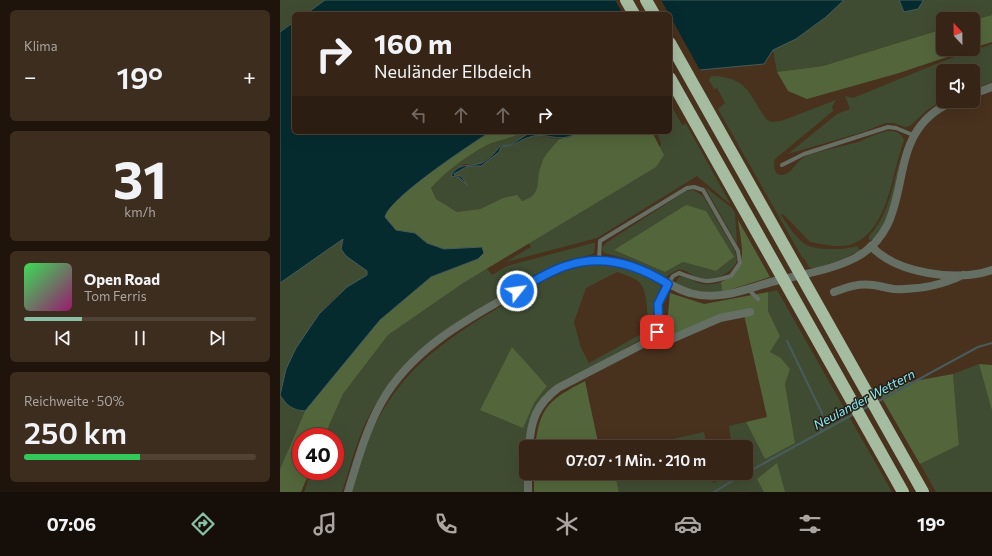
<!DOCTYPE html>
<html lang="de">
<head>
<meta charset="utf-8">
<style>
	body { margin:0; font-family:Commissioner,sans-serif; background:#3d2d1f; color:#f1f3f6; height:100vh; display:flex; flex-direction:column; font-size:15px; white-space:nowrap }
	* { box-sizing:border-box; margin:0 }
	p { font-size:13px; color:#aaa5a1 }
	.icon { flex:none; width:22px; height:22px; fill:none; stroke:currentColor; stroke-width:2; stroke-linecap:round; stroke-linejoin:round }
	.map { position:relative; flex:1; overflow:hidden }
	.side { display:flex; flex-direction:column; gap:10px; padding:10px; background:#1e140c; width:280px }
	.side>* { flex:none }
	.banner { position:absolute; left:12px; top:12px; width:380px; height:122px; border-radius:6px; box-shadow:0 4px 16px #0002,0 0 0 1px #504235; background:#362516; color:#f1f3f6; overflow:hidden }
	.needle { width:26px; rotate:338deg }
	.controls { position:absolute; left:656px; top:12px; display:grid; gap:8px }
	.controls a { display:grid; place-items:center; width:44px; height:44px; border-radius:6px; background:#362516; box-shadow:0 4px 16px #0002,0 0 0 1px #504235; font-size:20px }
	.speed { position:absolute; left:12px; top:428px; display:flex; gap:8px; font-size:20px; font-weight:700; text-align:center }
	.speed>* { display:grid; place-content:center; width:52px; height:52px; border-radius:50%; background:#362516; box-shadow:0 4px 16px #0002,0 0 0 1px #504235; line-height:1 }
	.speed .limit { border:6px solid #d22; background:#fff; color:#111 }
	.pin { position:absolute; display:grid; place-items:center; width:34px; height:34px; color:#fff; margin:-17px; border-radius:8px; box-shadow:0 2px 6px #0006 }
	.me { position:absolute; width:44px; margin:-22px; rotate:60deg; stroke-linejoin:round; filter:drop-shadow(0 0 3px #0008) }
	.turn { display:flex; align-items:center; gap:14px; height:84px; padding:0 16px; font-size:18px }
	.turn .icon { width:52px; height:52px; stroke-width:2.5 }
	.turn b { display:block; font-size:28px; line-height:34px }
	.lanes { display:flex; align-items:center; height:38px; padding:0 16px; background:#0003; justify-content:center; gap:20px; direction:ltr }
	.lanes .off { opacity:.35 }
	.big { font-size:30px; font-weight:600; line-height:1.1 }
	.side .widget { flex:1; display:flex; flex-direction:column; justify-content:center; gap:6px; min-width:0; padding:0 14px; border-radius:6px; background:#3d2d1f }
	.side .dial { align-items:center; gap:0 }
	.dial b { font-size:52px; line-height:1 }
	.song { display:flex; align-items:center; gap:12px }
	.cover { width:48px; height:48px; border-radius:6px; background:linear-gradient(135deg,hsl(130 70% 55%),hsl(320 70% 35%)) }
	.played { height:4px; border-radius:2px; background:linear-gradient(90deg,#8abfa5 25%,#504235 25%) }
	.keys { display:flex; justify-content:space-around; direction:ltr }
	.heat { display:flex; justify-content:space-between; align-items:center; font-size:22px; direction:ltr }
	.charge { height:6px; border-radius:3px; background:linear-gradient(90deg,#34c759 50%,#504235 0) }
	.trip { position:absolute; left:239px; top:440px; width:234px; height:40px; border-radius:6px; background:#362516; box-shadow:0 4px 16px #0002,0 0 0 1px #504235; font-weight:600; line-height:40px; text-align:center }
	.tabs { display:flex; height:64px; justify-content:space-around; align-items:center; background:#160f09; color:#aaa5a1 }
	.tabs .icon { width:28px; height:28px }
	.tabs .current { color:#8abfa5 }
	.tabs b { font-size:18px; color:#f1f3f6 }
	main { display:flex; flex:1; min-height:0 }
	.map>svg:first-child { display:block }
</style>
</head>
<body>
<main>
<section class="side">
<div class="widget"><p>Klima</p>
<div class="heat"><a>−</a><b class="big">19°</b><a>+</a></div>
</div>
<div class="widget dial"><b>31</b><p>km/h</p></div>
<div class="widget">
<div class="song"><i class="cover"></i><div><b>Open Road</b><p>Tom Ferris</p></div></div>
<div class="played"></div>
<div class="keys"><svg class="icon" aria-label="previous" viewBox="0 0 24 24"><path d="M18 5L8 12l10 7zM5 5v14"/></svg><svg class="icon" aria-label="pause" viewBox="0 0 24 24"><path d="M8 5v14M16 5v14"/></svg><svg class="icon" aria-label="next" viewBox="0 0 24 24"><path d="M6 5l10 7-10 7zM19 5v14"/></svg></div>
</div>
<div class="widget"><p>Reichweite · 50%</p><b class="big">250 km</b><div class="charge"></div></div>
</section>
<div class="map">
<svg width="712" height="492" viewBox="0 0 712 492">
	<rect width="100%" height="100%" fill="#48311d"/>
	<path fill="#404c32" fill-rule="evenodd" d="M0,0H45L26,14H14V22L0,32Z
		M564,0H619L624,12L638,8L643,0H712V15L693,20V19H663V29L543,66L497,72L493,50C521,37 541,21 564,0Z
		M712,44V82L693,89V71H663V100L646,111L630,126L625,127L614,123H605L586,131L508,154L557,114L570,109L565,96L573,98L661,62Z
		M431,76C469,77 468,94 487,120L492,122L501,121L556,100L552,107L553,111L495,159C493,166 494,176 503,175C511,174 517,161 524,157C541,150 561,147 578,142C589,138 600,131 611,131C617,131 623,135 624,141C611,173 609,234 569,245C557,248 542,244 530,242L503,214L501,215C506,223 517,239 525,244C535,251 565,250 577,246L580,250L565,258L534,269L529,267L524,258L523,259L438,109L445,103L437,88L434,89L429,80Z
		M390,103L402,125L406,124L451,205L417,176L317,238L226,262L251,247L246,238L371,163L381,144L377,132H390Z
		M243,132H251L230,145L220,146L217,151L200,164H184L172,173L173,178H180L186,184L181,176H175L174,174L188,166H201L221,147C233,147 239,139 250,136C259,134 270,138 279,139L261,163L256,193L252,198L242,201L223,198L200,209L177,212L156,199L151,188C165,172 187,156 205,146C217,140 231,139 243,132Z
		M620,158C617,177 610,234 589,241V236C609,215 613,185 620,158Z
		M425,187L452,208L455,213L457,244Z
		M413,190L423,196L455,251L457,261C452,273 434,282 420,279C413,277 406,268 398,270C393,271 389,276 384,277L347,259L324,253L322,248L326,243L406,191ZM334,250L454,257L436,271L403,262L385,272Z
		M63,238L61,249L66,256L87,271V275L67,287L52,300L39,314L17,348V411H25L0,469V283Z
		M313,243H315L314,253C303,258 290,258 279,263C259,271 241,283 223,294C170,326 122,356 91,412C77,437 71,465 62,492H24L31,471H55V437H44L63,394L108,335L205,266L212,275L227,266Z
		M305,265C332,264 358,269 381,286L375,300L372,329L364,338L344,349V351L269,392L246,447L245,492H72C76,478 80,462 85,448C113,375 158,344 223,305C249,289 275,273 305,265ZM337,272C345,275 354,277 360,283C368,292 369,321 365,332L309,363L301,348L294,322L306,288ZM232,348L267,386L254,403Z
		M399,277C414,276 417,290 441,282L442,292C425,292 411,291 395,284Z
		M497,290L612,492H339L335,473H431L433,483L454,473H466V447H452L449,426L466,422L485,458L515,443L505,384L510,369L501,358L490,352L500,336L488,311V292Z
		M699,364L712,411V492H656L640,464L679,445L673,374Z
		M424,432L427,447H358Z"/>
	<path fill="#53663b" d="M712,15V42L693,48V20Z
		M663,29V49H691L619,73L527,99L508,91L497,72L543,66Z
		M210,132H243C231,139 217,140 205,146C187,156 165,172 151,188L156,199L177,212L200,209L223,198L237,195L242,201C263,195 255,182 261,165C263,156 273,147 279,139L290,137L298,132L306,134L310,132H372L384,155L376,167L183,283L108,335L63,394L44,437H21V471H30L21,492H0V469L25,411L73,351L100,320L151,277L198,259L202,247L164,249L147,243L135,233L116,230L105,217C109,198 190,145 210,132Z
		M406,205L426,211L454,257L436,271L403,262L385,272L334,250Z
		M458,220L490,277L442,292L441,282C471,269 461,246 458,220Z
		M488,292V311L500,336L490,352L501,358L510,369L505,384L515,443L485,459L466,422L487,417L464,315L427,323L397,337L387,325L390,293L424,304Z
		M232,347L267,386L254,403L243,428L200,410Z
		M699,364L712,365V422V411Z
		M673,374L679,445L640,464L596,388Z
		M305,381L319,447H255C260,406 269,400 305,381Z
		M497,463L505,492H484L477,479Z
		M254,473H335L339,492H254Z"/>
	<path fill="#062b2f" stroke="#475c5b" d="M45,0H564L546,17L516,39L493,50L484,64L420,70L403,75L390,85V14H26Z
		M619,0H643V1L638,9L624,12Z
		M14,22V132H210C190,145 109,198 105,217L116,230L135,233L147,243L164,249L202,247L204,253L198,259L151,277L100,320L25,411C12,410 7,406 0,395L6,369L16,348L39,314L67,287L87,275V271L66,256L61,249L63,239L0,283V32Z
		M251,132H298C279,145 268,131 250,137C239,140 233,147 221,147L219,152L201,166H188L174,174L175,176H181L188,186L180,178L171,176C177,164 187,166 198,164C206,163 216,152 220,146L230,145Z"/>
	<path fill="#48311d" d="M335,0H381L389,14H343Z
		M390,16L421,72L404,77L390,87Z"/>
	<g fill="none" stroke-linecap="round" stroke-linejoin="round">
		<path stroke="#475c5b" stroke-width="2" d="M507,341L542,413L541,431
			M597,402L698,347L712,343
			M581,410L590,406
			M466,473L574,414
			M434,492L465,473"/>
		<path stroke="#666f64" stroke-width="4" d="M502,165L524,154L608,127L616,128L633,135
			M319,261L320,241L407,188L414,187L423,190L458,251L460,263L451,276C425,284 424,282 399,273L393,276L388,284
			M468,289L478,299"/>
		<path stroke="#666f64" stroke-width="8" d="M591,246C617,274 677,282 712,270
			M554,292C567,287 579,283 593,285C600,286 607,288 614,289C638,290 662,285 683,275
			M375,336L380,340L387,341L440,318L470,312
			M249,447C251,420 256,405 278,388L361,345L375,336L379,324L378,304L388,284
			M248,492V473"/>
		<path stroke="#666f64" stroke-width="8" d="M693,94L712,87
			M68,492C77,462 86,430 101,403C130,351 183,321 234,293C260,278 286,261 317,261C339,261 358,267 377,277C388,283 398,290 410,293C441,302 470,287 499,280C524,274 551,270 575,258C644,221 595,134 674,101"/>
		<path stroke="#a5bca1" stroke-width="12" d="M346,0L354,14
			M366,0L374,14
			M390,43L643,492
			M390,78L623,492"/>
	</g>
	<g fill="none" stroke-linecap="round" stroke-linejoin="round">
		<g stroke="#114b97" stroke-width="10">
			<path id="route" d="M237,291C253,282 270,270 289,265C324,254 358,265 388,284L378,304L379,324L377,332"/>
		</g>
		<use href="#route" stroke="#1a73e8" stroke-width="7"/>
	</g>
	<g text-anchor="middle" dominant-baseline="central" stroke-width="3" stroke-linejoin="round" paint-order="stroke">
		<g font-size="13" font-style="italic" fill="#83eaf6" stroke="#261c13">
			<text transform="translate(584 399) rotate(-28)">Neulander Wettern</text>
		</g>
	</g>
</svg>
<div class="controls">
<a><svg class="needle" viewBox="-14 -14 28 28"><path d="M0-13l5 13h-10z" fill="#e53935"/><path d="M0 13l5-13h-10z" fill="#aaa5a1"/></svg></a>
<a><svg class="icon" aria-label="sound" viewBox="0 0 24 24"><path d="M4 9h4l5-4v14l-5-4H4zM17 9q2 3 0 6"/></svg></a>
</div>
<div class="speed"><div class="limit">40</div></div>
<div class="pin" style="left:377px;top:332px;background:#d93025"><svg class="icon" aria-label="arrive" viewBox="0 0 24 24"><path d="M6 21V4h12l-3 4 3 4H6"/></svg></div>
<svg class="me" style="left:237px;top:291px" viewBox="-20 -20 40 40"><circle r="17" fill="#1a73e8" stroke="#fff" stroke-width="3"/><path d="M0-11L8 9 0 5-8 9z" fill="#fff"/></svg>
<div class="trip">07:07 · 1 Min. · 210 m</div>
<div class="banner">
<div class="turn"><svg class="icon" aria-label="right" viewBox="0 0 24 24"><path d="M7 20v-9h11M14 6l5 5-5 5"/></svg><div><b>160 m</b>Neuländer Elbdeich</div></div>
<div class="lanes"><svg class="icon off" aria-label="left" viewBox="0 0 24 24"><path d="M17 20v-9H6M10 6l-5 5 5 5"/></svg><svg class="icon off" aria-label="ahead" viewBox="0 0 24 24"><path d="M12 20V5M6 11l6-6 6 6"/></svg><svg class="icon off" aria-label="ahead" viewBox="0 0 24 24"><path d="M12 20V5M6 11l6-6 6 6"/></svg><svg class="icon" aria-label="right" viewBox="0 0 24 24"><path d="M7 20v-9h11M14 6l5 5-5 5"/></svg></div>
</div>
</div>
</main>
<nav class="tabs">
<b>07:06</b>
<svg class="icon current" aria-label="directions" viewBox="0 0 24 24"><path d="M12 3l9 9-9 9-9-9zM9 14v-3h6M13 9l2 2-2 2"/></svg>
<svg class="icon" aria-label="music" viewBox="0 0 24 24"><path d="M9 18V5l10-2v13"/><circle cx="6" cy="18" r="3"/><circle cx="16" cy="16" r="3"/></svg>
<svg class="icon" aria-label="phone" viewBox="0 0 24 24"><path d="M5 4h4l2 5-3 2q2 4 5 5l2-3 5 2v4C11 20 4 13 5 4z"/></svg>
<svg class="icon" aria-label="climate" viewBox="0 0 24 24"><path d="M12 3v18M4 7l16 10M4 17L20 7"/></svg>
<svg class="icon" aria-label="car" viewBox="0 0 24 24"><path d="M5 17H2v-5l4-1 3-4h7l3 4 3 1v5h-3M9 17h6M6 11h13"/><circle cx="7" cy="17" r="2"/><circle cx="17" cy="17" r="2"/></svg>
<svg class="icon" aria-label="filters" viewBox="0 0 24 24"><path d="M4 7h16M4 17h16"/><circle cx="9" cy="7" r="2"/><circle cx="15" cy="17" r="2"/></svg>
<b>19°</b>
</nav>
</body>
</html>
